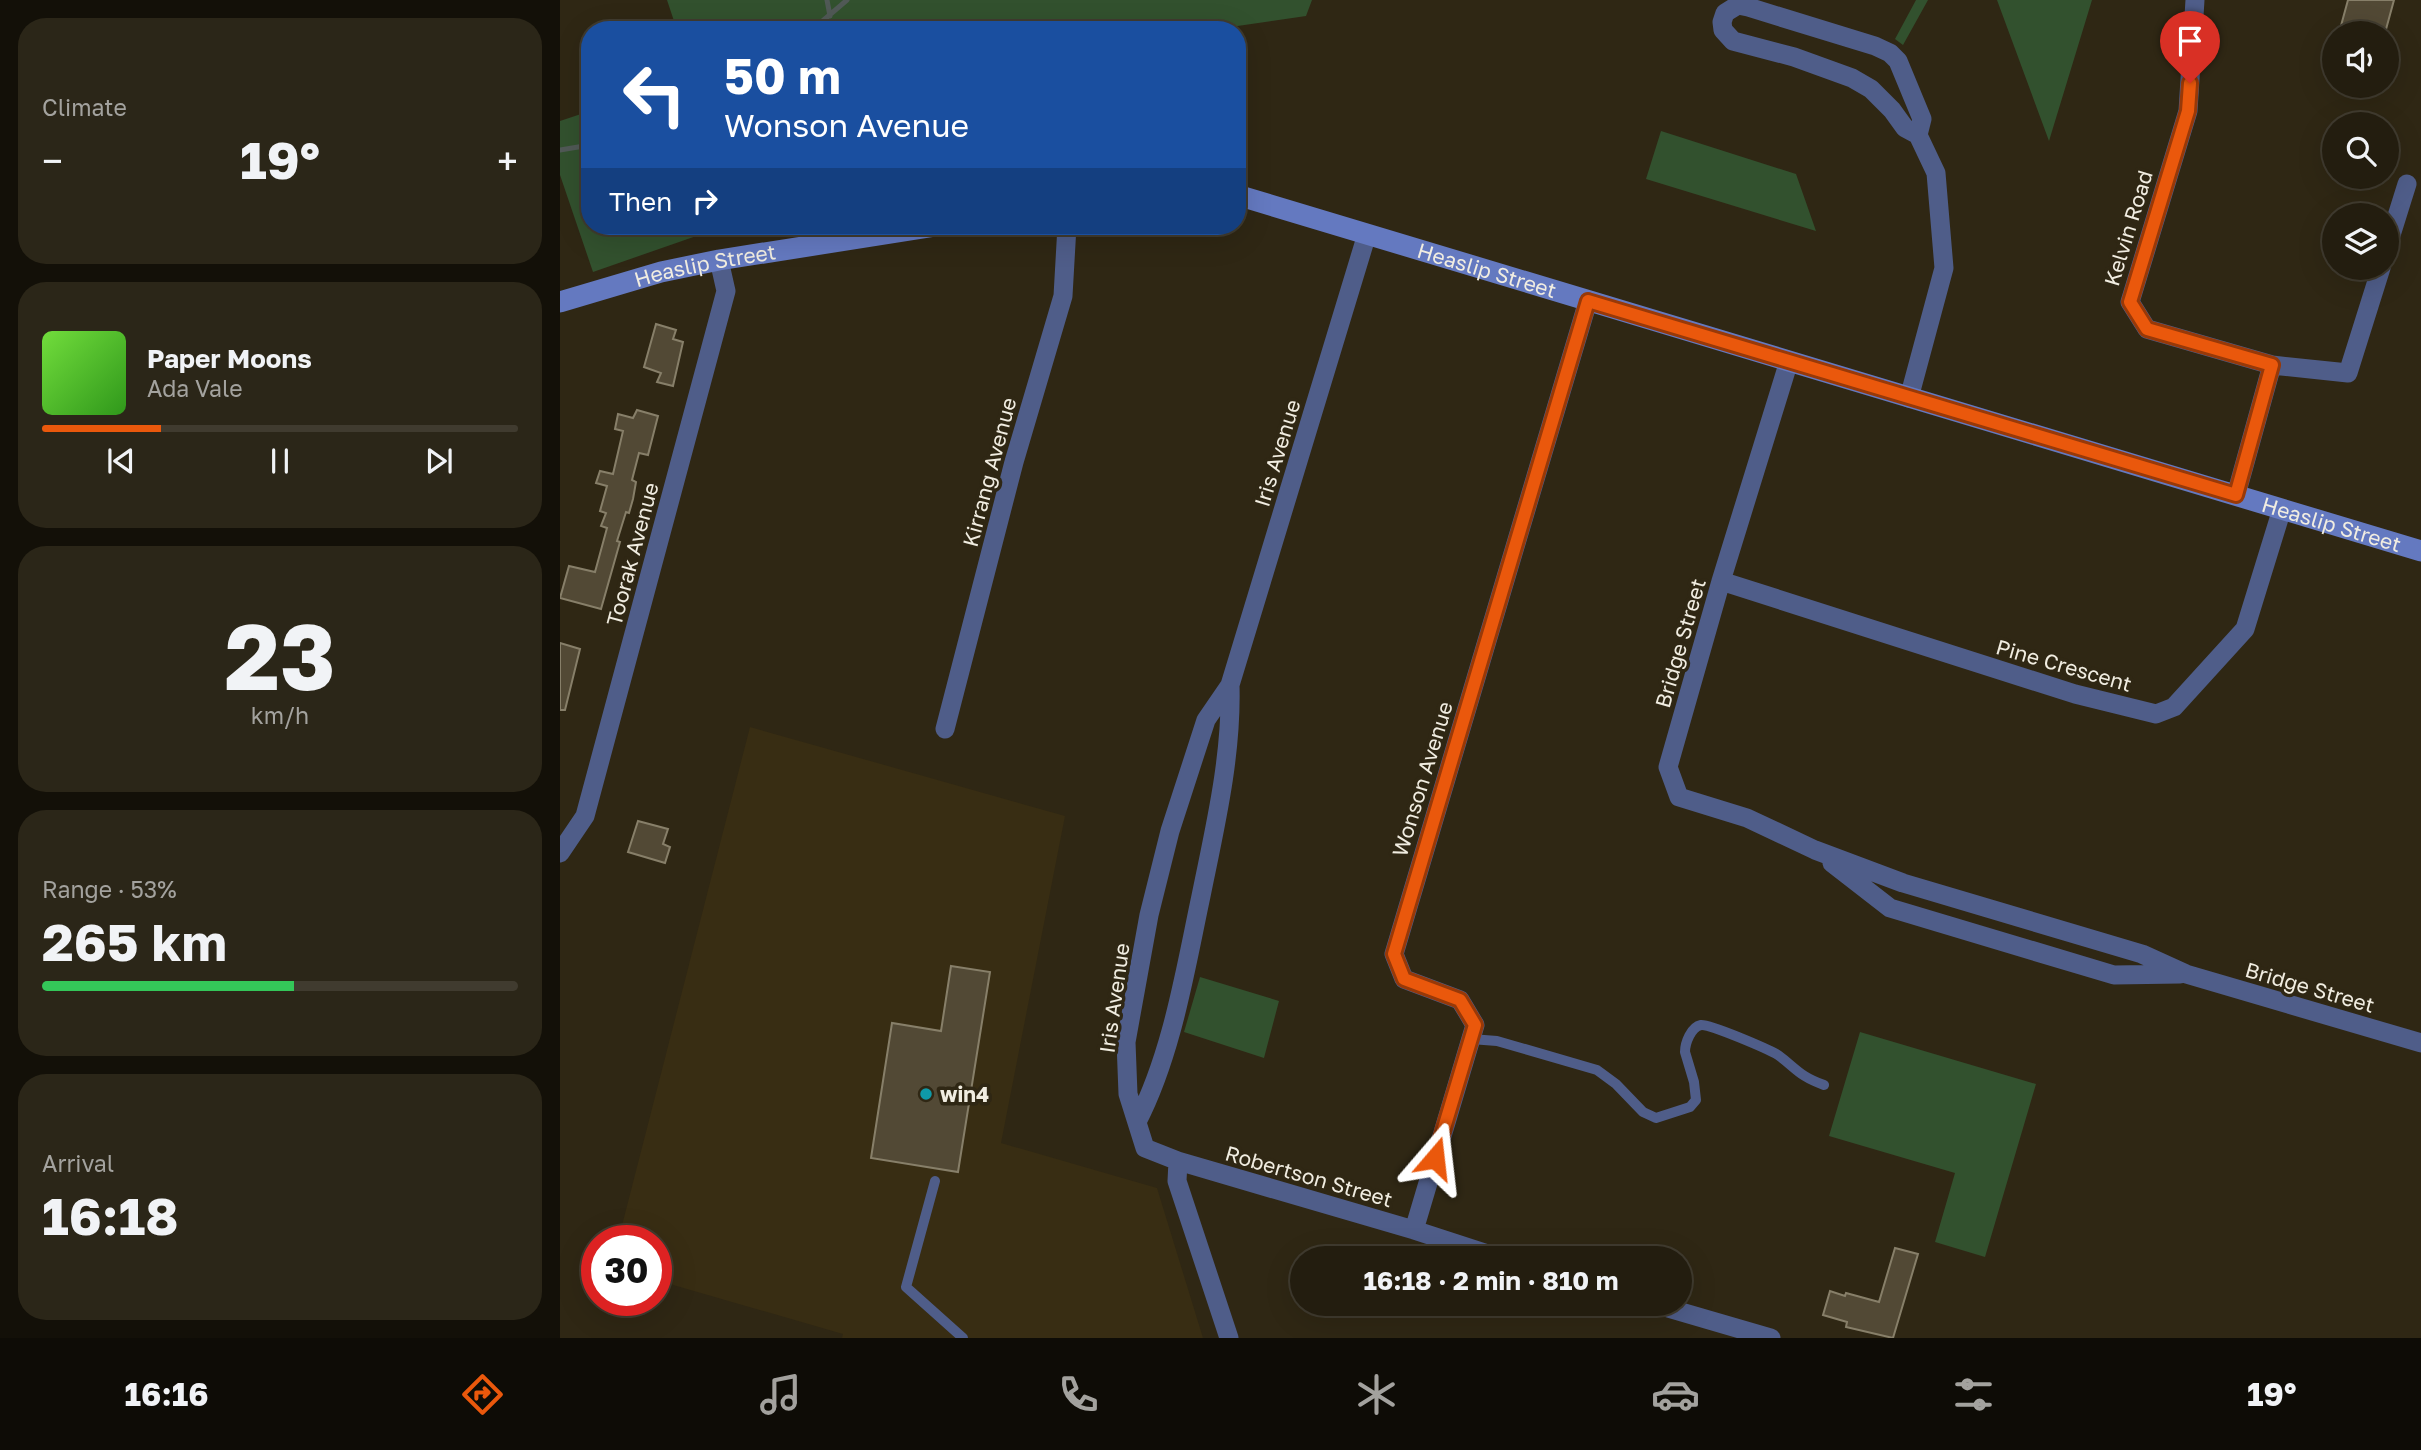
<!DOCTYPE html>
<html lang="en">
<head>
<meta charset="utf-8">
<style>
	body { margin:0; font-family:"Golos Text",sans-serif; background:#2b2618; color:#f1f3f6; height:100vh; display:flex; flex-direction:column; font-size:26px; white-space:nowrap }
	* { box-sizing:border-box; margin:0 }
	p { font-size:23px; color:#a3a29e }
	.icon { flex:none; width:38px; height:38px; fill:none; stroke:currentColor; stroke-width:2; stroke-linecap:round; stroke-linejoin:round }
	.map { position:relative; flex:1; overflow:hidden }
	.panel { display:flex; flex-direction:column; gap:18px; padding:18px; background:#131008; width:560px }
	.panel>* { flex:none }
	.guide { position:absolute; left:21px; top:21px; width:665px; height:214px; border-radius:28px; box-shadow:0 7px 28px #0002,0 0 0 2px #403b2f; background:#1a4fa0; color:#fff; overflow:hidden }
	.controls { position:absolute; left:1762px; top:21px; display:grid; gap:14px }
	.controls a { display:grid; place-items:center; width:77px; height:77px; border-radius:50%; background:#231d0f; box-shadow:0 7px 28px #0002,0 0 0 2px #403b2f; font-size:35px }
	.speed { position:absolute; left:21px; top:1225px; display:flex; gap:14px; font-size:35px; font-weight:700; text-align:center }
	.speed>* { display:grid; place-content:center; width:91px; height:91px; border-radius:50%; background:#231d0f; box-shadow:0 7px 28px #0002,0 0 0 2px #403b2f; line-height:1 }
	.speed .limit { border:10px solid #d22; background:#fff; color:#111 }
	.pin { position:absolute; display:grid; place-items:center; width:60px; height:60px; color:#fff; margin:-72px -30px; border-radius:50% 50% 50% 0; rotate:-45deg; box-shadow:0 0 7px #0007 }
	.pin .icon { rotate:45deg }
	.me { position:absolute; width:77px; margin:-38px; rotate:17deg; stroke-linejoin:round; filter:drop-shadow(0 0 5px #0008) }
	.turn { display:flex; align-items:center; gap:24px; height:147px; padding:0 28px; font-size:32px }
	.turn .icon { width:91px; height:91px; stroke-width:2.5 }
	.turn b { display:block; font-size:49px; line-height:60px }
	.then { display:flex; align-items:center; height:66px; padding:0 28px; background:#0003; gap:14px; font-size:26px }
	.big { font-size:52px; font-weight:700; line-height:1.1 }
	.panel .card { flex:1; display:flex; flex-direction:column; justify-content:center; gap:10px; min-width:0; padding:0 24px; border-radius:28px; background:#2b2618 }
	.panel .dial { align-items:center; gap:0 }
	.dial b { font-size:91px; line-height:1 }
	.song { display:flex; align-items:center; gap:21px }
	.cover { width:84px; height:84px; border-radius:10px; background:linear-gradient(135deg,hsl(100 70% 55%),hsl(110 70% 35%)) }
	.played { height:7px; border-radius:4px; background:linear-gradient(90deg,#ea580c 25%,#403b2f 25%) }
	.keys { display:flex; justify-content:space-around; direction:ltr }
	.heat { display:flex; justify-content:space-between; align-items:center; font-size:38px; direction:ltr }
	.charge { height:10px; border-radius:5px; background:linear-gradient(90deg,#34c759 53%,#403b2f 0) }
	.trip { position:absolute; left:730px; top:1246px; width:402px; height:70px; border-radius:35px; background:#231d0f; box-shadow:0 7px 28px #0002,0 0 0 2px #403b2f; font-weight:700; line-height:70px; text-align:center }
	.tabs { display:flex; height:112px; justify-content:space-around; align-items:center; background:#0e0c06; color:#a3a29e }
	.tabs .icon { width:49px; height:49px }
	.tabs .active { color:#ea580c }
	.tabs b { font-size:32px; color:#f1f3f6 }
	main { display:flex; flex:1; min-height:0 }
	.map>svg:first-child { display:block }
</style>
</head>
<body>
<main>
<section class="panel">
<div class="card"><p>Climate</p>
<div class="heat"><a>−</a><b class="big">19°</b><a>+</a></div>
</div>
<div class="card">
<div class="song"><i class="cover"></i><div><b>Paper Moons</b><p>Ada Vale</p></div></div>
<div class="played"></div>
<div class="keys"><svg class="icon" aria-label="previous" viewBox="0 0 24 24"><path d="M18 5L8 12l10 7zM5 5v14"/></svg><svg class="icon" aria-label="pause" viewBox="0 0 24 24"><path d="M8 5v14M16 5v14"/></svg><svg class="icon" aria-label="next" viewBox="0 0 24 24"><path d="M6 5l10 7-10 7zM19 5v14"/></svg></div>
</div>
<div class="card dial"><b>23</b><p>km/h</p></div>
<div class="card"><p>Range · 53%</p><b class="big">265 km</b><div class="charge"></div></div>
<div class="card"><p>Arrival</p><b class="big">16:18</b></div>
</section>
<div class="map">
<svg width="1861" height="1338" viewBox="0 0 1861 1338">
	<rect width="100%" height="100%" fill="#2f2714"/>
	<path fill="#382d13" d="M190,727L505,816L441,1143L597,1188L643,1338H282L283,1334L96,1280V1241H58Z"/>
	<path fill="#32512e" d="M107,0H752L746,16L650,30H117Z
		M1356,0H1368L1343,45L1335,39Z
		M1437,0H1532L1489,141Z
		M30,111V226H165L33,272L0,175V121Z
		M1101,131L1236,174L1256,231L1086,179Z
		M189,226H255L192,236Z
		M640,977L719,1001L704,1058L624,1032Z
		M1300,1032L1476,1084L1425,1257L1375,1242L1395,1173L1269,1136Z"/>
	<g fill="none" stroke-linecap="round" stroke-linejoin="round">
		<path stroke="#505956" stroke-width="5" d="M267,0L270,16
			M252,30L287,0
			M0,150L30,145"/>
	</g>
	<path fill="#524935" stroke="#877f69" stroke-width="2" d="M1788,0H1834L1825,33H1779Z
		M96,324L116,330L113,339L123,342L113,386L97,382L101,373L84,367Z
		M77,410L98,416L88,455L79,453L72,480L76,482L73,499L69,513L66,512L57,541L60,542L41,609L0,598L9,566L35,572L47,528L41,526L46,513L40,511L47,486L36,483L40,471L53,474L63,431L55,429L58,414L73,418Z
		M0,643L20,649L5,710H0Z
		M78,821L108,829L103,844L110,847L105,863L68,852Z
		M391,966L430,972L398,1172L311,1158L332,1023L381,1031Z
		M1335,1248L1358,1254L1333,1338L1286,1327L1287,1322L1263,1315L1270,1291L1285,1296L1286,1293L1319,1302Z"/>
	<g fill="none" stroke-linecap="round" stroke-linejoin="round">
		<path stroke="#4f5d89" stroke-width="10" d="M911,1039L937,1041L1037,1070L1056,1084L1083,1112L1096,1118L1130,1107L1136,1100L1134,1082L1125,1052C1125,1043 1131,1027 1141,1025C1150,1024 1208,1049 1218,1055C1237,1069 1239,1076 1264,1085
			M375,1181L346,1287L403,1338"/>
		<path stroke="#4f5d89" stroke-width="19" d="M1635,0L1628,111L1570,302L1587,329L1712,365L1676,495
			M807,234L670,685L646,720L610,831L589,915L566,1042L568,1094L585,1148L618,1161L854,1230L940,1258
			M1827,248L1847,184
			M1229,361L1161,581L1108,767L1119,797L1187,818L1255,850L1343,883L1582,954L1626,974L1861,1043
			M1712,365L1788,373L1821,268
			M1349,398L1384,268L1376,173L1358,135L1345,128L1332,110L1311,89L1292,78L1234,57L1173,41L1163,30L1162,22L1165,13L1178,5L1188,7L1315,46L1330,53L1338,61L1362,119L1358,135
			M1161,581L1515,694L1596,714L1614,707L1685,629L1722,509
			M385,729L454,462L503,296L507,226
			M0,853L25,816L166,291L159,260
			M1272,863L1330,908L1554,975L1620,974
			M577,1122C612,1054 625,971 641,896C655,827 672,756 670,685
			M618,1161L617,1181L669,1338
			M854,1230L915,1025L900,1000L844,979L834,954L1028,301
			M1094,1304L1211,1338"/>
		<g stroke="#6479c0" stroke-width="21">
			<path id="s1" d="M677,195L1861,551"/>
			<path id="s2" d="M0,302L101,272L159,260L376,226"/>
		</g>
	</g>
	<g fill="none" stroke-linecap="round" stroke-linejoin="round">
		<g stroke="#983908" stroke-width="18">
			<path id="route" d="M875,1158L915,1025L900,1000L844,979L834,954L1028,301L1676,495L1712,365L1587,329L1570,302L1628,111L1630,83"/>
		</g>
		<use href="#route" stroke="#ea580c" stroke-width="12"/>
	</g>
	<circle fill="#0f9aa8" stroke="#2f2714" stroke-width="2.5" cx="366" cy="1094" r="7"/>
	<g text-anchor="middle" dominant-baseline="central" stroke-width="7" stroke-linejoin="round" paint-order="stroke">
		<g font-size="21" fill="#f1ede1" stroke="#2f2714">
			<text transform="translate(1568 228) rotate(-73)">Kelvin Road</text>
			<text stroke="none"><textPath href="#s2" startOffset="150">Heaslip Street</textPath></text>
			<text stroke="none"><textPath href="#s1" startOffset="261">Heaslip Street</textPath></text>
			<text transform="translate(717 453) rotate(-73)">Iris Avenue</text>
			<text transform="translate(429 472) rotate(-75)">Kirrang Avenue</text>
			<text stroke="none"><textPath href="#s1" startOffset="1143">Heaslip Street</textPath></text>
			<text transform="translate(72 554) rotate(-75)">Toorak Avenue</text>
			<text transform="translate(1120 643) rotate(-74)">Bridge Street</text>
			<text transform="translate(1504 665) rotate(16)">Pine Crescent</text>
			<text transform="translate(862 779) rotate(-73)">Wonson Avenue</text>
			<text transform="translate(1750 987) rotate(16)">Bridge Street</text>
			<text transform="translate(554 998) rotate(-82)">Iris Avenue</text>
			<text transform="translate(749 1176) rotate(16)">Robertson Street</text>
		</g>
		<g font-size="21" font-weight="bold" fill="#f1ede1" stroke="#2f2714" text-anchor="start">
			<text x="380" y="1094">win4</text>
		</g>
	</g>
</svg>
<div class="controls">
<a><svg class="icon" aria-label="sound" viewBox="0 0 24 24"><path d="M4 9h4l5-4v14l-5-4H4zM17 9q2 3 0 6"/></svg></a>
<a><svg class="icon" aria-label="search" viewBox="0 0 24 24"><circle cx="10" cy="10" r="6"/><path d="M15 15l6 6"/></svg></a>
<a><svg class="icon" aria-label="layers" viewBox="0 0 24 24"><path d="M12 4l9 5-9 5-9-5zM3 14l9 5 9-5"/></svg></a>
</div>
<div class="speed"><div class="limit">30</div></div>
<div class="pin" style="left:1630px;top:83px;background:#d93025"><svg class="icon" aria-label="arrive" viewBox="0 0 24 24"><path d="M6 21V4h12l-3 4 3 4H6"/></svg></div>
<svg class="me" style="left:875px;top:1158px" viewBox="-20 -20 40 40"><path d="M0-17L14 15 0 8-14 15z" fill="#ea580c" stroke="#fff" stroke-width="4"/></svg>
<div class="trip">16:18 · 2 min · 810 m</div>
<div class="guide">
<div class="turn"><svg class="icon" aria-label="left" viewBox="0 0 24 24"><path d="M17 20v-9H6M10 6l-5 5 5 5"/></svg><div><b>50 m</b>Wonson Avenue</div></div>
<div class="then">Then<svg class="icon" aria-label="right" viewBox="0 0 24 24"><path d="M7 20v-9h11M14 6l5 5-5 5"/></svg></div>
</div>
</div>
</main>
<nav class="tabs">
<b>16:16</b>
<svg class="icon active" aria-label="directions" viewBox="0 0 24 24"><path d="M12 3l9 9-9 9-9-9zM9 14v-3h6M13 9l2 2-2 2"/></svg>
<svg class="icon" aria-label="music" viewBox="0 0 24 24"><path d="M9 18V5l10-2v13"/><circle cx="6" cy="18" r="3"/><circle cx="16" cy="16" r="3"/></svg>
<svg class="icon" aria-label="phone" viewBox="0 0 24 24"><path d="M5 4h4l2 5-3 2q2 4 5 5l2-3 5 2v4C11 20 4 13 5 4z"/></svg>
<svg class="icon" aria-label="climate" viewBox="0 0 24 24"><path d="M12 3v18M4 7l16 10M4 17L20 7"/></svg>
<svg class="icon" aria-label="car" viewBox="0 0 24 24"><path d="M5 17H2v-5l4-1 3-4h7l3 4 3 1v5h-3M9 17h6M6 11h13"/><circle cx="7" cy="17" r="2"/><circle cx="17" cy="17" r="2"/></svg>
<svg class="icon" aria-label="filters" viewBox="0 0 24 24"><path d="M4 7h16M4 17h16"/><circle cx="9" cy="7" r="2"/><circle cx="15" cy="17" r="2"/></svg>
<b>19°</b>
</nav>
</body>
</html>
